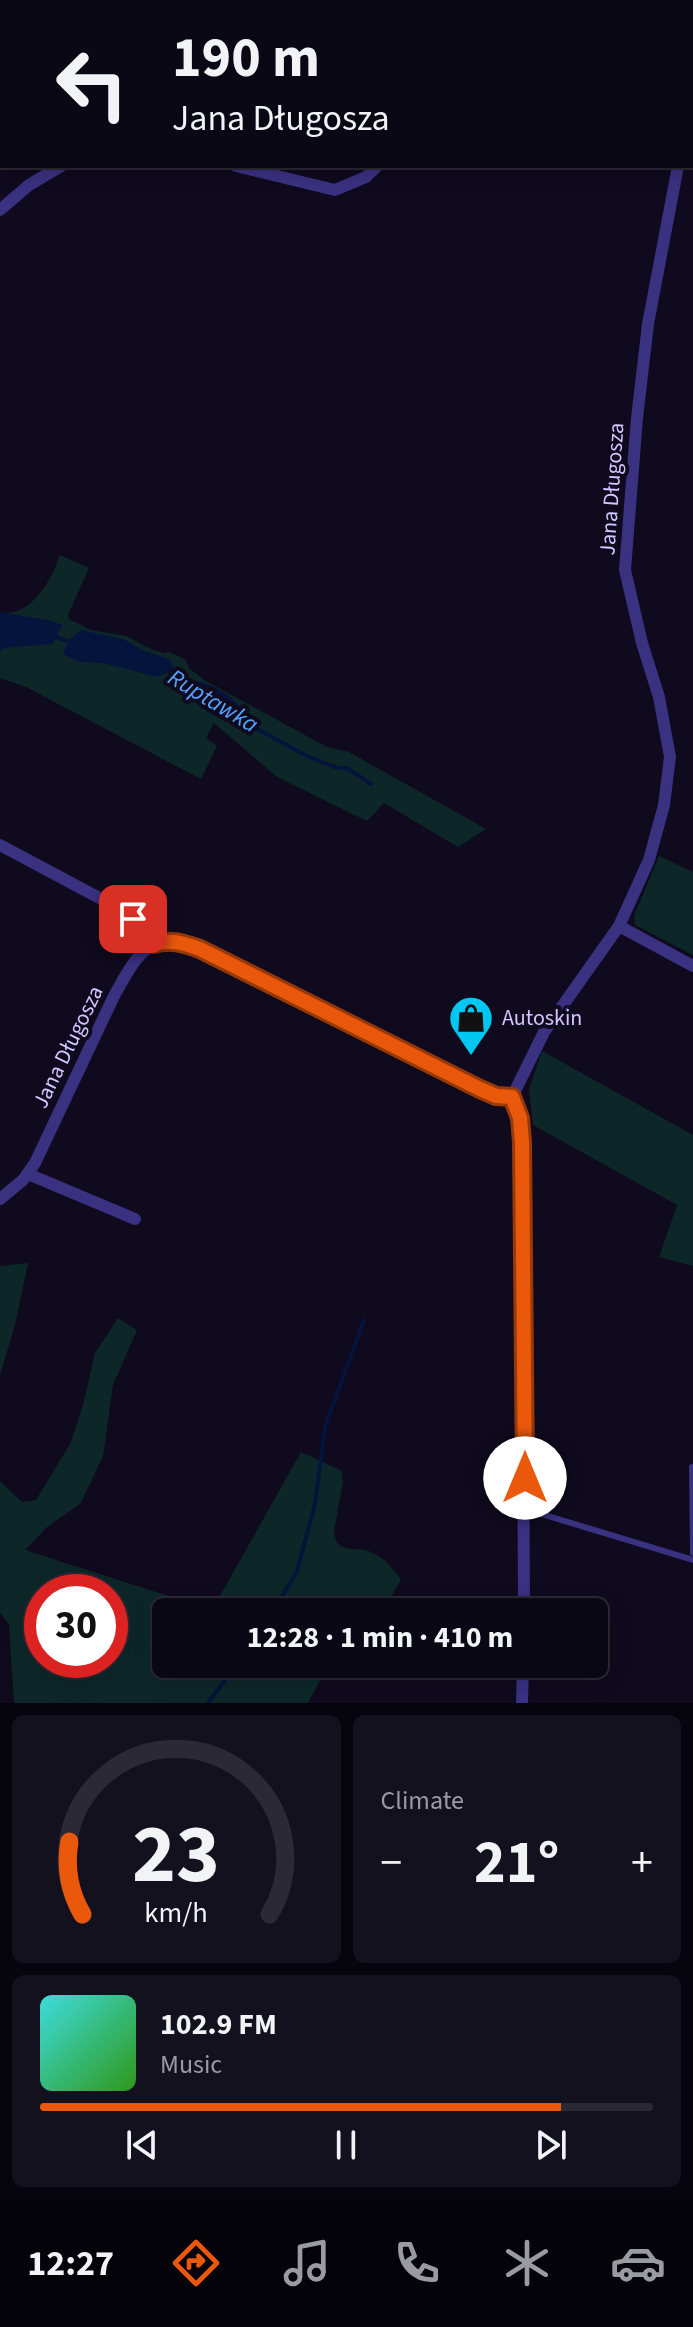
<!DOCTYPE html>
<html lang="en">
<head>
<meta charset="utf-8">
<style>
	body { margin:0; font-family:"Source Sans 3",sans-serif; background:#14111f; color:#f1f3f6; height:100vh; display:flex; flex-direction:column; font-size:30px; white-space:nowrap }
	* { box-sizing:border-box; margin:0 }
	p { font-size:26px; color:#9a9aa1 }
	.icon { flex:none; width:44px; height:44px; fill:none; stroke:currentColor; stroke-width:2; stroke-linecap:round; stroke-linejoin:round }
	.map { position:relative; height:1703px; overflow:hidden }
	.drawer { display:flex; flex-direction:column; gap:12px; padding:12px; background:#06040c; flex:1 }
	.drawer>* { flex:none }
	.guide { position:absolute; left:0px; top:0px; width:694px; height:168px; box-shadow:0 4px 20px #0003,0 0 0 2px #2b2935; background:#0b0816; color:#f1f3f6; overflow:hidden }
	.speed { position:absolute; left:24px; top:1574px; display:flex; gap:16px; font-size:40px; font-weight:700; text-align:center }
	.speed>* { display:grid; place-content:center; width:104px; height:104px; border-radius:50%; background:#0b0816; box-shadow:0 4px 20px #0003,0 0 0 2px #2b2935; line-height:1 }
	.speed .limit { border:12px solid #d22; background:#fff; color:#111 }
	.pin { position:absolute; display:grid; place-items:center; width:68px; height:68px; color:#fff; margin:-34px; border-radius:16px; box-shadow:0 4px 12px #0006 }
	.me { position:absolute; width:88px; margin:-44px; rotate:0deg; stroke-linejoin:round; filter:drop-shadow(0 0 6px #0008) }
	.turn { display:flex; align-items:center; gap:28px; height:168px; padding:0 40px; font-size:36px }
	.turn .icon { width:104px; height:104px; stroke-width:2.5 }
	.turn b { display:block; font-size:56px; line-height:68px }
	.big { font-size:60px; font-weight:700; line-height:1.1 }
	.drawer .tile { flex:1; display:flex; flex-direction:column; justify-content:center; gap:12px; min-width:0; padding:0 28px; border-radius:12px; background:#14111f }
	.drawer .dial { align-items:center; gap:0 }
	.dial svg { height:208px; overflow:visible; fill:none; stroke:#2b2935; stroke-width:7; stroke-linecap:round; text-anchor:middle }
	.dial text { fill:#f1f3f6; stroke:none }
	.song { display:flex; align-items:center; gap:24px }
	.cover { width:96px; height:96px; border-radius:12px; background:linear-gradient(135deg,hsl(180 70% 55%),hsl(110 70% 35%)) }
	.played { height:8px; border-radius:4px; background:linear-gradient(90deg,#ea580c 85%,#2b2935 85%) }
	.keys { display:flex; justify-content:space-around; direction:ltr }
	.heat { display:flex; justify-content:space-between; align-items:center; font-size:44px; direction:ltr }
	.drawer .tiles { flex:1; display:grid; gap:12px; grid-template-columns:1fr 1fr }
	.tile:last-child { grid-column:span 2 }
	.trip { position:absolute; left:152px; top:1598px; width:456px; height:80px; border-radius:12px; background:#0b0816; box-shadow:0 4px 20px #0003,0 0 0 2px #2b2935; font-weight:700; line-height:80px; text-align:center }
	.menu { display:flex; height:128px; justify-content:space-around; align-items:center; background:#040309; color:#9a9aa1 }
	.menu .icon { width:56px; height:56px }
	.menu .selected { color:#ea580c }
	.menu b { font-size:36px; color:#f1f3f6 }
	.map>svg:first-child { display:block }
</style>
</head>
<body>
<div class="map">
<svg width="693" height="1703" viewBox="0 0 693 1703">
	<rect width="100%" height="100%" fill="#0f0a1e"/>
	<path fill="#0d2728" fill-rule="evenodd" d="M60,555L89,568L68,615L69,619L91,630L126,636L153,650L164,653L169,652L185,659L189,668L204,680L327,747L349,752L486,829L458,847L384,803L367,821L277,777L214,723L206,738L217,746L201,779L26,687L0,678V614C33,614 50,583 60,555Z
		M659,856L693,872V955L635,925L634,916Z
		M542,1051L693,1135V1266L659,1257L677,1205L533,1125L529,1089Z
		M28,1263L15,1325L0,1375V1266Z
		M118,1318L137,1330L113,1385L103,1456L81,1503L47,1527L25,1550L212,1610L301,1452L342,1471L343,1482L334,1531C336,1557 357,1544 373,1553C385,1558 393,1569 401,1579L391,1597L370,1612H166V1664H329L308,1703H14L9,1625L0,1612V1481L22,1502L36,1500L70,1444L83,1405L95,1353ZM42,1592H110V1660H42Z"/>
	<path fill="#05143c" d="M0,612L48,620L63,625L52,644L4,648L0,652Z
		M80,630L123,639L142,650L169,659L174,669L158,677L103,663L79,662L63,654L68,641Z
		M186,679C206,681 232,692 242,711C222,734 200,701 179,694Z"/>
	<g fill="none" stroke-linecap="round" stroke-linejoin="round">
		<path stroke="#05143c" stroke-width="4" d="M165,0L168,2
			M53,636L71,642
			M167,670L186,682
			M234,712L248,724L307,756L337,768H347L371,784
			M273,1612L297,1571L315,1504L325,1427L364,1320
			M208,1703L237,1664"/>
		<path stroke="#3a3181" stroke-width="6" d="M692,1467L693,1553
			M525,1509L693,1560"/>
		<path stroke="#3a3181" stroke-width="12" d="M221,2V0
			M628,2L634,0
			M692,85L693,77
			M236,166L335,190L366,177L377,166
			M0,210L29,185L61,166
			M0,845L105,901L149,931L154,944
			M619,926L693,966
			M512,1097L544,1032L619,926L649,860L664,805L670,757L659,697L642,643L625,570L637,418L648,324L678,166
			M512,1097L520,1118L522,1143L524,1612
			M28,1174L135,1219
			M0,1199L23,1180L35,1163L114,996C137,955 149,928 200,949L480,1089L496,1096L512,1097
			M522,1703L523,1664"/>
	</g>
	<g fill="none" stroke-linecap="round" stroke-linejoin="round">
		<g stroke="#983908" stroke-width="20">
			<path id="route" d="M133,919L149,931L154,944C171,939 183,943 200,949L480,1089L496,1096L512,1097L520,1118L522,1143L525,1478"/>
		</g>
		<use href="#route" stroke="#ea580c" stroke-width="14"/>
	</g>
	<defs>
		<g id="shop-pin" transform="scale(2.3)"><path d="M0 17L-7.5 6A9.5 9.5 0 1 1 7.5 6Z" fill="#00c6f2" stroke="#0f0a1e"/><path d="M-5-2.5h2.3a2.7 3.5 0 0 1 5.4 0H5L5.5 6h-11ZM-1.5-2.5h3a1.5 2.3 0 0 0-3 0Z" fill="#111"/></g>
	</defs>
	<g fill-rule="evenodd">
		<use href="#shop-pin" x="471" y="1018"/>
	</g>
	<g text-anchor="middle" dominant-baseline="central" stroke-width="8" stroke-linejoin="round" paint-order="stroke">
		<g font-size="22" fill="#d2c7ff" stroke="#0f0a1e">
			<text transform="translate(612 489) rotate(-86)">Jana Długosza</text>
			<text transform="translate(68 1047) rotate(-64)">Jana Długosza</text>
		</g>
		<g font-size="22" fill="#d2c7ff" stroke="#0f0a1e" text-anchor="start">
			<text x="502" y="1018">Autoskin</text>
		</g>
		<g font-size="24" font-style="italic" fill="#55a3ff" stroke="#0f0a1e">
			<text transform="translate(213 701) rotate(31)">Ruptawka</text>
		</g>
	</g>
</svg>
<div class="speed"><div class="limit">30</div></div>
<div class="pin" style="left:133px;top:919px;background:#d93025"><svg class="icon" aria-label="arrive" viewBox="0 0 24 24"><path d="M6 21V4h12l-3 4 3 4H6"/></svg></div>
<svg class="me" style="left:525px;top:1478px" viewBox="-20 -20 40 40"><circle r="19" fill="#fff"/><path d="M0-13L10 11 0 6-10 11z" fill="#ea580c"/></svg>
<div class="trip">12:28 · 1 min · 410 m</div>
<div class="guide">
<div class="turn"><svg class="icon" aria-label="left" viewBox="0 0 24 24"><path d="M17 20v-9H6M10 6l-5 5 5 5"/></svg><div><b>190 m</b>Jana Długosza</div></div>
</div>
</div>
<section class="drawer">
<div class="tiles">
<div class="tile dial"><svg viewBox="0 0 100 80">
<path d="M14 69A42 42 0 1 1 86 69"/>
<path d="M14 69A42 42 0 0 1 9 41" stroke="#ea580c"/>
<text x="50" y="56" font-size="32" font-weight="700">23</text>
<text x="50" y="72" font-size="11">km/h</text>
</svg></div>
<div class="tile"><p>Climate</p>
<div class="heat"><a>−</a><b class="big">21°</b><a>+</a></div>
</div>
<div class="tile">
<div class="song"><i class="cover"></i><div><b>102.9 FM</b><p>Music</p></div></div>
<div class="played"></div>
<div class="keys"><svg class="icon" aria-label="previous" viewBox="0 0 24 24"><path d="M18 5L8 12l10 7zM5 5v14"/></svg><svg class="icon" aria-label="pause" viewBox="0 0 24 24"><path d="M8 5v14M16 5v14"/></svg><svg class="icon" aria-label="next" viewBox="0 0 24 24"><path d="M6 5l10 7-10 7zM19 5v14"/></svg></div>
</div>
</div>
</section>
<nav class="menu">
<b>12:27</b>
<svg class="icon selected" aria-label="directions" viewBox="0 0 24 24"><path d="M12 3l9 9-9 9-9-9zM9 14v-3h6M13 9l2 2-2 2"/></svg>
<svg class="icon" aria-label="music" viewBox="0 0 24 24"><path d="M9 18V5l10-2v13"/><circle cx="6" cy="18" r="3"/><circle cx="16" cy="16" r="3"/></svg>
<svg class="icon" aria-label="phone" viewBox="0 0 24 24"><path d="M5 4h4l2 5-3 2q2 4 5 5l2-3 5 2v4C11 20 4 13 5 4z"/></svg>
<svg class="icon" aria-label="climate" viewBox="0 0 24 24"><path d="M12 3v18M4 7l16 10M4 17L20 7"/></svg>
<svg class="icon" aria-label="car" viewBox="0 0 24 24"><path d="M5 17H2v-5l4-1 3-4h7l3 4 3 1v5h-3M9 17h6M6 11h13"/><circle cx="7" cy="17" r="2"/><circle cx="17" cy="17" r="2"/></svg>
</nav>
</body>
</html>
